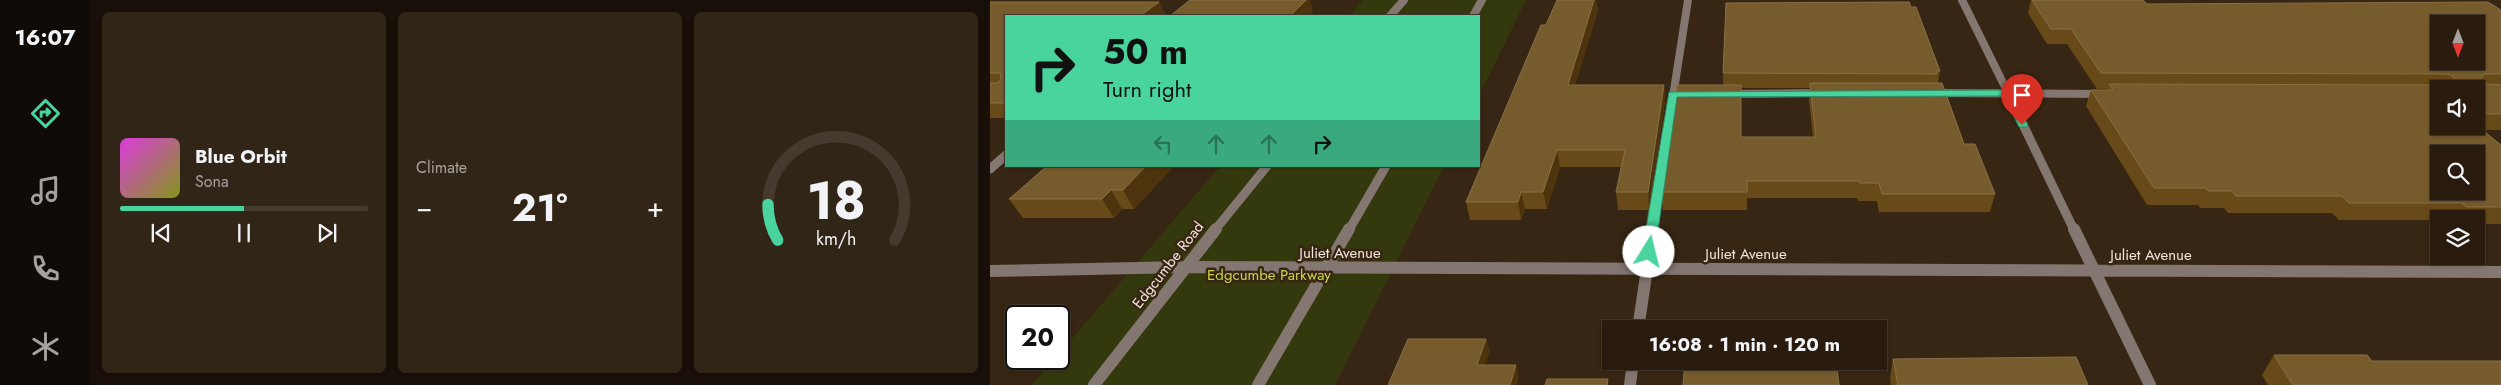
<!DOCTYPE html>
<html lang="en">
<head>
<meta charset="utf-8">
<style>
	body { margin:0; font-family:Jost,sans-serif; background:#312517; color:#f1f3f6; height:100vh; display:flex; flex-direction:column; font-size:19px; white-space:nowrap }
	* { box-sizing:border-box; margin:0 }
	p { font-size:16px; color:#a5a19e }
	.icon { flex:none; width:28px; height:28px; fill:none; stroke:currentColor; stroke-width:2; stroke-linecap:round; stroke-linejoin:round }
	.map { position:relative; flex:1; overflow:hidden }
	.panel { display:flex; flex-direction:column; gap:12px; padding:12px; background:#170f08; width:900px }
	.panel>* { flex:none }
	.top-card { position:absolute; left:15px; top:15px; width:475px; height:152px; border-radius:0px; box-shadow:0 1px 4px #0004,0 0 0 1px #453a2e; background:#49d49d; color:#111; overflow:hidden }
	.needle { width:32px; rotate:180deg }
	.buttons { position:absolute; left:1440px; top:15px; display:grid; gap:10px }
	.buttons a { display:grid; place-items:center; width:55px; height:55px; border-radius:0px; background:#291c0e; box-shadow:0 1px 4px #0004,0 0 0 1px #453a2e; font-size:25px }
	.speed { position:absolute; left:15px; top:305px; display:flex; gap:10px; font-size:25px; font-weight:700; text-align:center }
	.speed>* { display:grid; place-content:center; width:65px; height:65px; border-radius:50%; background:#291c0e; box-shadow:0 1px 4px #0004,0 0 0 1px #453a2e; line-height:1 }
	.speed .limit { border:2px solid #111; border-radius:8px; background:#fff; color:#111 }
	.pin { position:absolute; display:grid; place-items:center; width:42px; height:42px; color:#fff; margin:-51px -21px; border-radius:50% 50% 50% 0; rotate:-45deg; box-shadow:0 0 5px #0007 }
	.pin .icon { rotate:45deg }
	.me { position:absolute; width:55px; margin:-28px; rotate:9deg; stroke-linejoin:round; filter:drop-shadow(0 0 4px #0008) }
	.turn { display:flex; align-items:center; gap:18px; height:105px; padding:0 15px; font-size:22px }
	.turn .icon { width:65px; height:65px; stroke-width:2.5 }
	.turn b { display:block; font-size:35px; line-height:42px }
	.lanes { display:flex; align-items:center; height:48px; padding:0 15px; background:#0003; justify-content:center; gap:25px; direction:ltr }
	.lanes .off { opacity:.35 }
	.big { font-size:38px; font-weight:700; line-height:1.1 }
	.panel .tile { flex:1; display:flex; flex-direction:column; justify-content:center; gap:8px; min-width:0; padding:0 18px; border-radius:8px; background:#312517 }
	.panel .dial { align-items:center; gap:0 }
	.dial svg { height:130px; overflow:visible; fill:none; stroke:#453a2e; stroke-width:7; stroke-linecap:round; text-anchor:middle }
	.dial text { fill:#f1f3f6; stroke:none }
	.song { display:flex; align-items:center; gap:15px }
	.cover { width:60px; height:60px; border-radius:8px; background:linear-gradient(135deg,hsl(300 70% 55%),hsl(70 70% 35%)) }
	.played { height:5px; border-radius:2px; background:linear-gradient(90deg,#49d49d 50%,#453a2e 50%) }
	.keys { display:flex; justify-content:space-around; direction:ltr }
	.heat { display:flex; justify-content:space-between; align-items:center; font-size:28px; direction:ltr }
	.panel .tiles { flex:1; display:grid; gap:12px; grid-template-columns:repeat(3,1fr) }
	.trip { position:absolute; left:612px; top:320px; width:285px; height:50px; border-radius:0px; background:#291c0e; box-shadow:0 1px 4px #0004,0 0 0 1px #453a2e; font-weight:700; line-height:50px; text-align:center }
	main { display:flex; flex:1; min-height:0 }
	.tab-bar { display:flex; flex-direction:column; width:90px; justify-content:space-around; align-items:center; background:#100b06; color:#a5a19e }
	.tab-bar .icon { width:35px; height:35px }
	.tab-bar .selected { color:#49d49d }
	.tab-bar b { font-size:22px; color:#f1f3f6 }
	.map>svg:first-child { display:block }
</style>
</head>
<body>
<main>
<nav class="tab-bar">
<b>16:07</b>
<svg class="icon selected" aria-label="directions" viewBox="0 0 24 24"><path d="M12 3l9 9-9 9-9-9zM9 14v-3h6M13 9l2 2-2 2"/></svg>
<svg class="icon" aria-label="music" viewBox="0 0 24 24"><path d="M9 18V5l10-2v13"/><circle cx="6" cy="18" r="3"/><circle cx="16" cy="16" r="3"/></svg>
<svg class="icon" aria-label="phone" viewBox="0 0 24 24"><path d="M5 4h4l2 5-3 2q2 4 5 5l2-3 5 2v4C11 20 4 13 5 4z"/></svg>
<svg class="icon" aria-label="climate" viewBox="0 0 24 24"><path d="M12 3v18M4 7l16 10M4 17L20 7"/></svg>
</nav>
<section class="panel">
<div class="tiles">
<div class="tile">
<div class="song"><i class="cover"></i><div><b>Blue Orbit</b><p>Sona</p></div></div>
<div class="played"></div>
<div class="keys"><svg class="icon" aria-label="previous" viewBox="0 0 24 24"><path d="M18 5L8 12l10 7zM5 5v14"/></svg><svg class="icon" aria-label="pause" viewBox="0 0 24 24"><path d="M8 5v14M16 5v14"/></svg><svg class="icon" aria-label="next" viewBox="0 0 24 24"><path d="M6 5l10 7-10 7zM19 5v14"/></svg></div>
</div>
<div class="tile"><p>Climate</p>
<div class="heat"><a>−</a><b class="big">21°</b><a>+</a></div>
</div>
<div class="tile dial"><svg viewBox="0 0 100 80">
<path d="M14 69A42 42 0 1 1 86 69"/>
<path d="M14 69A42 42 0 0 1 8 47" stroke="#49d49d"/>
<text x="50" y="56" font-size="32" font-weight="700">18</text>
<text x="50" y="72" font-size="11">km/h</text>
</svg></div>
</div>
</section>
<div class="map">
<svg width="1511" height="385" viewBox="0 0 1511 385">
	<rect width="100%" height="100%" fill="#372613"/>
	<path fill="#34390d" d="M373,0H536L489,96V16H359Z
		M230,166H454L345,385H42L65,359H69V354Z"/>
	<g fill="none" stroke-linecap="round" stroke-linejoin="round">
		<path stroke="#847771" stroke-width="8" d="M941,93L1112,94
			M739,94L832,93
			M682,103L698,0"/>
		<path stroke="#847771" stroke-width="9" d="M0,169L16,155
			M663,230L682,102"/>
		<path stroke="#847771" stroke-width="12" d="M648,329L663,229
			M640,385L643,361"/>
		<path stroke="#847771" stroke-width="8" d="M972,0L1023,103"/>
		<path stroke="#847771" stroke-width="9" d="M1022,102L1084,230"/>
		<path stroke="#847771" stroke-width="12" d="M1084,229L1160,385
			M0,271L195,267L1511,272"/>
		<path stroke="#847771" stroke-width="8" d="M400,16L414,0
			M483,16L492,0"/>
		<path stroke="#847771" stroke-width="9" d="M225,230L277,166
			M359,230L396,166"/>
		<path stroke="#847771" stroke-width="12" d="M104,385L226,229
			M268,385L359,229"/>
	</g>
	<path fill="#674a17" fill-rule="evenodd" d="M567,0H606L608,10L585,85H674L675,101L659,210H628L626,192L631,167H570L557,209H535L531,220H480L476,202L556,25Z
		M1041,0L1157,4L1511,10V130H1493L1511,145V224H1486V219H1449V220H1349L1342,213H1238L1234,208H1210L1208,205H1157L1096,106L1101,90H1117L1118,89H1107L1077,44H1057L1038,13ZM1486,89V126H1449Z
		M0,2H169L176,16H16V118H0Z
		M950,71L948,83L974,144L1005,194L1000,212H889L887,201H868L867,198H757V210H673L671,192L733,85V73ZM751,88H820L819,100L823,137H751Z
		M184,166L144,209H132L124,218H33L19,199Z
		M1284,355L1382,361L1511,385H1278L1272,375Z
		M903,359L1098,385H901L900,379Z"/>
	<path fill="#4e340c" d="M316,0H320L323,11L318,16H300Z
		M604,0H606L608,10L580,101L578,85Z
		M169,2L176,16H150Z
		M674,85L675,101L659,210L658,192Z
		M567,150L570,167L557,209L553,192Z
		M156,166H184L144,209L133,190Z
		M121,190L132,209L124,218L112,199Z
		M531,192L535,209L531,220L528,202Z
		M496,339L500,351L491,377L487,365Z
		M526,365L529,377L527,385H520Z"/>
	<path fill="#765b2c" stroke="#897047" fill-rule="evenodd" d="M200,0H316L300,16H180Z
		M567,0H604L578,85H674L658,192H626L635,150H567L553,192H531L528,202H476L551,25H556Z
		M1042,0H1153L1157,4L1498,2L1511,10V74H1494L1490,80L1494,84L1511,85V114H1486V89H1449V126H1486V125L1511,145V207H1476L1472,203H1359L1352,196H1246L1242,191H1218L1216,188H1164L1101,90H1123L1119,84L1459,85L1463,82L1464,77L1458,74L1111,73L1081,29H1061ZM1449,24H1486V61H1449ZM1449,154H1486V191H1449Z
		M0,2H169L150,16H16V103H0V83H7L11,80L10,73H0Z
		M919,2L921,7H926L950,71H946L947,74L733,73L736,3Z
		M820,83H952L974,144H985L1005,194H892L889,183H870L869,181H757V192H671L687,85H751V137H826Z
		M57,166H156L133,190H121L112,199H19Z
		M418,339H496L487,365H526L520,385H398Z
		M1284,355H1377L1382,361H1511V385H1303Z
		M1086,357L1098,385H908L903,359Z
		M695,361H846L849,385H693Z
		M557,379H618L617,385H555Z"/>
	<path fill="#49d49d" stroke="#2f8a66" d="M1017,90L1022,93L1038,125L1036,127H1029L1014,96L687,97L665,252L659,257L652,252L679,92Z"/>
	<g text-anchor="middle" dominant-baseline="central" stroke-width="5" stroke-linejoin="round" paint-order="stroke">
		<g font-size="15" fill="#f1e6da" stroke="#372613">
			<text x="350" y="253">Juliet Avenue</text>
			<text x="756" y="254">Juliet Avenue</text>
			<text x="1161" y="255">Juliet Avenue</text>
			<text transform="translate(178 265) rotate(-52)">Edgcumbe Road</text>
		</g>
		<g font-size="15" fill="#c7d54b" stroke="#372613">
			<text x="279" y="275">Edgcumbe Parkway</text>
		</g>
	</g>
</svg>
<div class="buttons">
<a><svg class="needle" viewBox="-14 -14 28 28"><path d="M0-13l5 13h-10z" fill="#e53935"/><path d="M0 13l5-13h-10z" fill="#a5a19e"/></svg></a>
<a><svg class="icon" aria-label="sound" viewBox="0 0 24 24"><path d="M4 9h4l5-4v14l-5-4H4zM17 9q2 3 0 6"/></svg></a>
<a><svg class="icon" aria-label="search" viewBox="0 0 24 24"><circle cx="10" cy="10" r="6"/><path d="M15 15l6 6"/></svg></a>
<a><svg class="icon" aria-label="layers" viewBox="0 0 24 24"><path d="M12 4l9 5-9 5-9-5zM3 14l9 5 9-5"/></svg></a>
</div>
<div class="speed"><div class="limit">20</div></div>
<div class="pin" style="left:1032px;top:125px;background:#d93025"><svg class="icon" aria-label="arrive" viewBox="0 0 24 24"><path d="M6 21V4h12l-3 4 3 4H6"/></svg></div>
<svg class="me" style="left:659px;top:252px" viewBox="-20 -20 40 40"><circle r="19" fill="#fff"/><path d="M0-13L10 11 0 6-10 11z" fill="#49d49d"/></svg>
<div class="trip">16:08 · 1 min · 120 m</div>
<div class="top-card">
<div class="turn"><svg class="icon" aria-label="right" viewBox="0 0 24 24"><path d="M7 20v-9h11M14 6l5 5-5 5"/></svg><div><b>50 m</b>Turn right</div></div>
<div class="lanes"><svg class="icon off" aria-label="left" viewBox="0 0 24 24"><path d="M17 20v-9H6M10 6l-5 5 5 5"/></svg><svg class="icon off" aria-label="ahead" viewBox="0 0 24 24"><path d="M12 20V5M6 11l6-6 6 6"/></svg><svg class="icon off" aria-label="ahead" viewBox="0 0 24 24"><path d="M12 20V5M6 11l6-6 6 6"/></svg><svg class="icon" aria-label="right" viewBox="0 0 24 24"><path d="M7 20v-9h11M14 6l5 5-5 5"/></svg></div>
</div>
</div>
</main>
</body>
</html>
